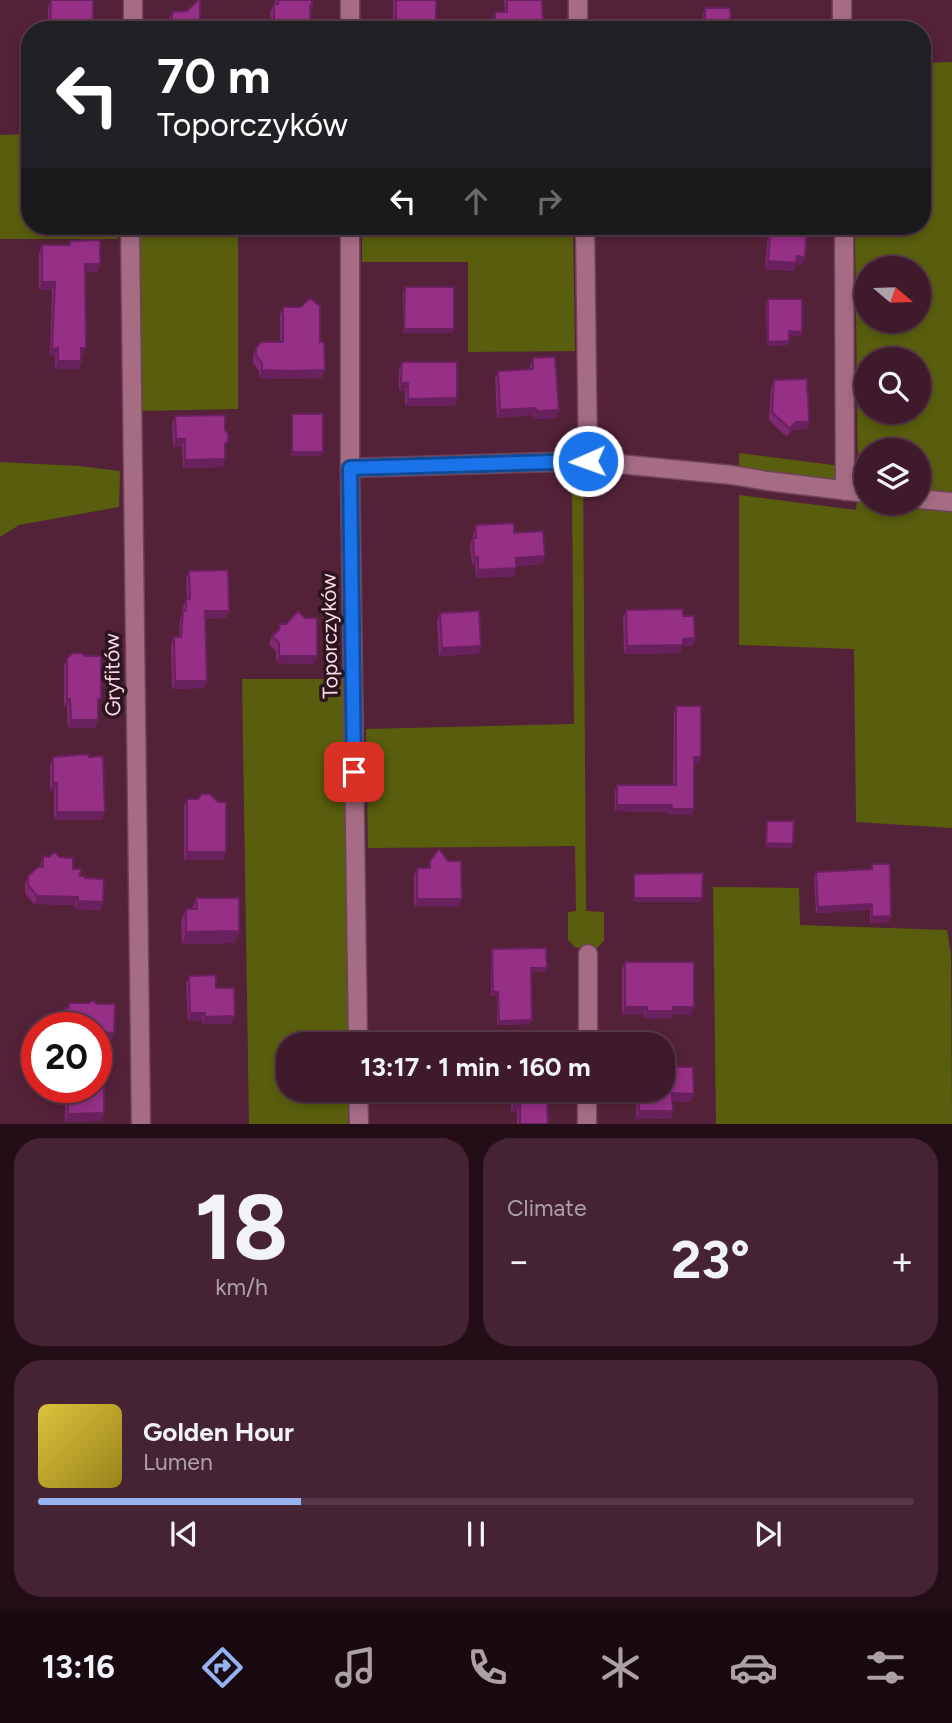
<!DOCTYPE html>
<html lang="en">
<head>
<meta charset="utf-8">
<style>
	body { margin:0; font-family:Figtree,sans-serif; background:#462332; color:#f1f3f6; height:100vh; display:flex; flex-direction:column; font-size:26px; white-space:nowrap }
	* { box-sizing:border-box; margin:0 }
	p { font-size:23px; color:#ada1a8 }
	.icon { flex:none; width:38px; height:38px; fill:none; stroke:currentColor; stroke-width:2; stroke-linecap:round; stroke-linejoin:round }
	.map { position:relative; height:1124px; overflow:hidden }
	.drawer { display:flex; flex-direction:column; gap:14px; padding:14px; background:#230e17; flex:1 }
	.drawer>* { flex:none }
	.top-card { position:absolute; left:21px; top:21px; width:910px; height:214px; border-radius:28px; box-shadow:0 4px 10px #0003,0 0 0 2px #583847; background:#202124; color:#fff; overflow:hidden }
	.needle { width:46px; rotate:109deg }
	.tools { position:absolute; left:854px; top:256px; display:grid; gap:14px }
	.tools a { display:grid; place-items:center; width:77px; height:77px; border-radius:50%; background:#3f1a2a; box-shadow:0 4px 10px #0003,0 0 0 2px #583847; font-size:35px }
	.speed { position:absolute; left:21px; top:1012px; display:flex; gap:14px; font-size:35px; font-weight:700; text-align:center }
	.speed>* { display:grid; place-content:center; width:91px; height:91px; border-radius:50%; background:#3f1a2a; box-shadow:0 4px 10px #0003,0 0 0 2px #583847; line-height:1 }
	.speed .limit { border:10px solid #d22; background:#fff; color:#111 }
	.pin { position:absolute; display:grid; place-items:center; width:60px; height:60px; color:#fff; margin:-30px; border-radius:14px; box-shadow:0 4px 10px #0006 }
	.me { position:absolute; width:77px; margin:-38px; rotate:268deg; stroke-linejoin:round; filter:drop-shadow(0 0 5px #0008) }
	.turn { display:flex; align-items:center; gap:24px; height:147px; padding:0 21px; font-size:32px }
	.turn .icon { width:91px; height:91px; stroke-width:2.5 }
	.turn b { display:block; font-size:49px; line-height:60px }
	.lanes { display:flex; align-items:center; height:66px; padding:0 21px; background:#0003; justify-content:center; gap:35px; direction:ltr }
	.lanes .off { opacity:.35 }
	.big { font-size:52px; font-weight:700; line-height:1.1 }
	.drawer .tile { flex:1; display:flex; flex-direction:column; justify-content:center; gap:10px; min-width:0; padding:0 24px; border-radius:28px; background:#462332 }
	.drawer .dial { align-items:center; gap:0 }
	.dial b { font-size:91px; line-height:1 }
	.song { display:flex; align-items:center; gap:21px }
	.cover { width:84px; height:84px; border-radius:10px; background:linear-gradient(135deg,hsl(50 70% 55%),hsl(50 70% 35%)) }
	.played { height:7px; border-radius:4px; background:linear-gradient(90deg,#95b2f1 30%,#583847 30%) }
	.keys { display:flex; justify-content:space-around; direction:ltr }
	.heat { display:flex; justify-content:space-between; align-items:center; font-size:38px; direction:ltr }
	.drawer .tiles { flex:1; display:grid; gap:14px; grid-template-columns:1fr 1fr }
	.tile:last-child { grid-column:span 2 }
	.trip { position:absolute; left:276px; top:1032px; width:399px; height:70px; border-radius:28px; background:#3f1a2a; box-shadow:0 4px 10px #0003,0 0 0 2px #583847; font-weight:700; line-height:70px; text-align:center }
	.tabs { display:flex; height:112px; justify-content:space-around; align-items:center; background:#190a11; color:#ada1a8 }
	.tabs .icon { width:49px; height:49px }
	.tabs .active { color:#95b2f1 }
	.tabs b { font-size:32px; color:#f1f3f6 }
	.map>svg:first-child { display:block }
</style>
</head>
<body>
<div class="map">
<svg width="952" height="1125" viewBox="0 0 952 1125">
	<rect width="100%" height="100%" fill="#542238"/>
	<path fill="#585e0d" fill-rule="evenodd" d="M952,62V493L919,489V450H866V482H858L855,226H922V63ZM866,268H919V320H866ZM866,359H919V411H866Z
		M30,134V226H118V239H0V135Z
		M138,226H238V409L140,411Z
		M362,226H573L575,351L468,352V262H362Z
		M739,453L841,466L835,483L739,472Z
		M0,462L79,466L120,471L119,507L19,525L0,537V554Z
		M563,469H579L583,470L586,911L604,912V941L596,949L586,946L576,948L568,940V912L576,911L575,846L368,848L366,729L574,724L572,489L560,478Z
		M739,495L856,510L857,498L866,499V502H892L952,510V828L856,822L854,649L739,645Z
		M242,679H345L348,820V1045H289V1090H348V1124H249Z
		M713,887L799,888L800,925L947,930L951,955L952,1124H716Z"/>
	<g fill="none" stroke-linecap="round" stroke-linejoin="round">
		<g stroke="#6e4358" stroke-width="21">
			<path id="minor" d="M133,0V30
				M578,0V30
				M842,0V30
				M350,30V0
				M130,226L141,1125
				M350,226V468L358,1045
				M585,226L588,461
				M844,226L845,491
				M350,468L588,461L732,475L767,481L866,493
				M919,499L952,502
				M588,1045V954
				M358,1090L359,1125
				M587,1125V1090"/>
		</g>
		<use href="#minor" stroke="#a56c83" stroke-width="18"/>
	</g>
	<path fill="#812873" d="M51,0L93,22L99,30H48V8Z
		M275,0H312V6L310,13L311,30H255L257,23H271L270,13L274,4H275Z
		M393,0H436L393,26Z
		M504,0H542L540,27H534V30H493V18L495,12H505Z
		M705,8L730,30H704L703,12Z
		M172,12L200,23L214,30H169V20Z
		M770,226H795L802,265L796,264L793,271L765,269L768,232Z
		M70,241L100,264L97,272H85L83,356H81V361L78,369H55V356H50L52,290H39V253L42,245H68Z
		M405,287L453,333H403V291Z
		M768,299L802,332L801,336L789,335V341L788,345L767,346L766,304Z
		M283,307L320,342L322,378L288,379L259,378V371L253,363V356L256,348L280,342V315Z
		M533,358L559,410L556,418L533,419V415L497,418L495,379L498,371L530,369V366Z
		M402,362L455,406H405V391H399V370Z
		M774,380L809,422L806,430H793L787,437L769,420L771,388Z
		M292,414L321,456H291V418Z
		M175,416L225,459L223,467L183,468L182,447H173L172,424Z
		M476,525L545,556L542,564L516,566L514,576L476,578L475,565H472L470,546Z
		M189,571L229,611L226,618L206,619L207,681L204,688L172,689L171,645L174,637H179L180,619L183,611V607L186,599H187L186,579Z
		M626,610L683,616L695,638L692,646H682L680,653L624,654L623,618Z
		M440,613L481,646L478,654L439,656L437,621Z
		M280,624L314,664L276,663V651L269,644L272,636L277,632Z
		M67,658L98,707V720L95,728H68L67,706L64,707V666Z
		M676,706L701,757L699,763H694V809L692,815H669V812L615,811V791L617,785H673L674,712Z
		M53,757L102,820H54V791H50V765Z
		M187,799L226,852L223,860H184V807Z
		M767,821L792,848L765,847L766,825Z
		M43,856L59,857L80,876L101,910L75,909V905L34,904L25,893V884L28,876L40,867Z
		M430,861L459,907H414V876L417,868H428Z
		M872,864L891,916L889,922L870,923V910L816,913L814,878L816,872L870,869Z
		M634,874L701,902H633V878Z
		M196,898L239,931L235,943L182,944L181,921L186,909H192Z
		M492,949L545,972H531L532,1020L530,1024L497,1025V996H491V953Z
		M625,962L691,1015H672L670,1019H644V1015H622V970Z
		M189,976L216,988L232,1024H202V1020L188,1021L186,984Z
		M93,1000L97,1004H115L114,1033L111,1041L96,1040V1027H61L62,1015L65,1008H67L69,1003H89Z
		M59,1087H96L104,1113L101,1121L65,1122V1103H59Z
		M503,1090H543L548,1124H517V1111L511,1112V1097H503Z
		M623,1090H663L691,1102L673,1101V1111L670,1119H636L637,1096H623Z"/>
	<path fill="#69215e" d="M534,21H543L540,27H532Z
		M797,256L805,257L802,265L796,264L793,271L765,269L768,261Z
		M85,264H100L97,272H82Z
		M42,282H55L52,290H39Z
		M404,329H454L453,333H403Z
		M789,331L802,332L801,336L787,335Z
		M789,341L788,345L767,346L768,342Z
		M58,348L55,356H50L52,349Z
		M81,348H86L83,356H78Z
		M58,361H81L78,369H55Z
		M262,370H325L322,378L288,379L259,378Z
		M401,383H408L405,391H399Z
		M457,398L455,406H405L408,399Z
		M536,408L533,415L497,418L500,410Z
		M559,410L556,418L533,419L536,411Z
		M796,422H809L806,430H793L787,437L790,429Z
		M176,439H185L182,447H173Z
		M292,452H323L321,456H291Z
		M225,459L223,467L183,468L185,460Z
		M545,556L542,564L513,566L516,558Z
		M478,557L475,565H472L474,558Z
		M516,568L514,576L476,578L478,570Z
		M205,611H229L226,618L203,619Z
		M695,638L692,646H682L680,653L624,654L627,646L683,639Z
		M481,646L478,654L439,656L442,648Z
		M279,656H317L314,664L276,663Z
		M175,681H207L204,688L172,689Z
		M67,699H70L67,706L64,707Z
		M71,720H98L95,728H68Z
		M694,757H701L699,763H692Z
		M53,783H57L54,791H50Z
		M617,805H672L669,812L615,811Z
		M671,809H694L692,815H669Z
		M57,812H105L102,820H54Z
		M766,843L793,844L792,848L765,847Z
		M187,852H226L223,860H184Z
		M37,896L78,897L75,905L34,904Z
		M634,898H702L701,902H633Z
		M417,899H462L459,907H414Z
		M78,901L103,902L101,910L75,909Z
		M872,904L870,910L816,913L818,907Z
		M891,916L889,922L870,923L872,917Z
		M239,931L235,943L182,944L186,932Z
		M531,968H547L545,972H529Z
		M493,992H498L497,996H491Z
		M625,1007H647L644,1015H622Z
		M673,1007H694L691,1015H672L670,1019H644L647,1011Z
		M190,1013H205L202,1020L188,1021Z
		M235,1016L232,1024H202L205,1017Z
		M532,1020L530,1024L497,1025L499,1021Z
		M96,1032L114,1033L111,1041L96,1040Z
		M506,1090H513L511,1097H503Z
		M625,1090H639L637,1096H623Z
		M672,1093L694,1094L691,1102L670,1101Z
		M62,1095H68L65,1103H59Z
		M514,1104H520L517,1111L511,1112Z
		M639,1111H673L670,1119H636Z
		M104,1113L101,1121L65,1122L68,1114Z"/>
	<path fill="#962f86" stroke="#69215e" stroke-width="2" d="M51,0H93V22H100L99,30H50Z
		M198,0H200V23H214V30H172V12L187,11Z
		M278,0H312V6H310L311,30H258L257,23H274V4H278Z
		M396,0H436V30H390L396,23Z
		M507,0H542L543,21H534V30H495V12H507Z
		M705,8H730L731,28L705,29Z
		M771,226L807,227L805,257L797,256L796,263L768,261Z
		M100,240V264H85L86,348H81V361H58V348L52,349L55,282H42V245H70V241Z
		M405,287H454V329H404Z
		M310,298L320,306V342H324L325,370L291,371L262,370V363L256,355V348L261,342H283V307H301Z
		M768,299H802V332L789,331V341L768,342Z
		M555,357L559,410L536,411V408L500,410L498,371L533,369V358Z
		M402,362H457V398L408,399V383H401Z
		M807,379V392H808L809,422H796L790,429L772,412L774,380Z
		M292,414H323V452H292Z
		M225,415V430L228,434V441L225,444V459L185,460V439H176L175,416Z
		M514,523V533L543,531L545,556L516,558V568L478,570V557L474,558L473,538H476V525Z
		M228,570L229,611H205L207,681H175L174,637H181L183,611L186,610V599H190L189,571Z
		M683,609V616H694L695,638L683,639V645L627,646L626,610Z
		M298,611L305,618H317V656H279V643L272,636L279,630L280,624H286Z
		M479,611L481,646L442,648L440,613Z
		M73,653H82L85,656H101V699H98V720H71L70,699H67V658Z
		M676,706H701V757H694V809H671L672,805H617V785H676Z
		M89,754V757L103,756L105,812H57V783H53V757Z
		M202,794H210L218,802H226V852H187V799H198Z
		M767,821H794L793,844L766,843Z
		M439,849L448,861H461L462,899H417V868H430V861Z
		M55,852L59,857L73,858V869H81L80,876H84L85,878L104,879L103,902L78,901V897L37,896L28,885V876L38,867H43V856L49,857Z
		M872,864H890L891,916L872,917V904L818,907L816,872L872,869Z
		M703,873L702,898H634V874Z
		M196,898H239V931L186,932V909H197Z
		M546,948L547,968H531L532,1020L499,1021L498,992H493L492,949Z
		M625,962H694V1007H673V1011H647V1007H625Z
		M216,975V988H234L235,1016L205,1017V1013H190L189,976Z
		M93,1000L97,1004H115L114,1033L96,1032V1027L64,1026L65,1008H69V1003H89Z
		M663,1067H693L694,1094L672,1093L673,1111H639V1090H663Z
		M96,1069H104V1113L68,1114V1095H62V1087H96Z
		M514,1090H543V1093H547L548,1124H520V1104H514Z"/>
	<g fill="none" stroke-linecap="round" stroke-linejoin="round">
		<g stroke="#114b97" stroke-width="18">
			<path id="route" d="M354,772L350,468L588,461"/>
		</g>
		<use href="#route" stroke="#1a73e8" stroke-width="12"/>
	</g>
	<g text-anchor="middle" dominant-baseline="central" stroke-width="7" stroke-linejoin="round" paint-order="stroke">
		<g font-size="21" fill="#fcdbe7" stroke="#2c151e">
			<text transform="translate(329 636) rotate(-91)">Toporczyków</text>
			<text transform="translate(112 675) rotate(-91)">Gryfitów</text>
		</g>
	</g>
</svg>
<div class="tools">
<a><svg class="needle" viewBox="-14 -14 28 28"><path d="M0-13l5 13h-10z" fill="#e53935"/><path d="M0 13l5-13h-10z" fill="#ada1a8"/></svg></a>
<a><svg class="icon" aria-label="search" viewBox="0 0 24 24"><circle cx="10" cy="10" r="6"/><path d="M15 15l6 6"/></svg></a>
<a><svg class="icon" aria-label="layers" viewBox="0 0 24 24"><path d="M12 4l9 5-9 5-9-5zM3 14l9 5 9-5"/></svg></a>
</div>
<div class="speed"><div class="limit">20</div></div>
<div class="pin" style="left:354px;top:772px;background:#d93025"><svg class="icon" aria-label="arrive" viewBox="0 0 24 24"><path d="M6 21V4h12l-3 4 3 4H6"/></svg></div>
<svg class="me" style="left:588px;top:461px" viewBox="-20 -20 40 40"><circle r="17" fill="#1a73e8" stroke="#fff" stroke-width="3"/><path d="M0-11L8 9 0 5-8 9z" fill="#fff"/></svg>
<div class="trip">13:17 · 1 min · 160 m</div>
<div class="top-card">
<div class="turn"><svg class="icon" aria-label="left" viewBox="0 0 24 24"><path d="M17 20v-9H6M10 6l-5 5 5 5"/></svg><div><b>70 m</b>Toporczyków</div></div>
<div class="lanes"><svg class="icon" aria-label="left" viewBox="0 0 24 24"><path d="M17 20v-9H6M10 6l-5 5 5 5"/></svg><svg class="icon off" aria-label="ahead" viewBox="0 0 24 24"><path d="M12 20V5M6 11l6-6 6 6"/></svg><svg class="icon off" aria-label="right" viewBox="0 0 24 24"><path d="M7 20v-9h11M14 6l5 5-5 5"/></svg></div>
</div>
</div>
<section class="drawer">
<div class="tiles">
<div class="tile dial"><b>18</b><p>km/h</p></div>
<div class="tile"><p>Climate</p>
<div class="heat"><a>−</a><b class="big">23°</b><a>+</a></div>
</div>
<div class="tile">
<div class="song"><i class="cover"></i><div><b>Golden Hour</b><p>Lumen</p></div></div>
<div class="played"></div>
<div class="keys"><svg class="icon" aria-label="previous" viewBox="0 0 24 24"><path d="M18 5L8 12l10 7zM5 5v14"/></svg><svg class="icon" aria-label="pause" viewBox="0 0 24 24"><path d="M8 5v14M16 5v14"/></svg><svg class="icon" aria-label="next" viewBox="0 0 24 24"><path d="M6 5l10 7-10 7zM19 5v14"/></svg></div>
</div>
</div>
</section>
<nav class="tabs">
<b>13:16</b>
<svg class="icon active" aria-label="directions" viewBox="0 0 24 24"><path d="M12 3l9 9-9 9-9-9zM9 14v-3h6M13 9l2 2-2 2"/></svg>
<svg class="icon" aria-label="music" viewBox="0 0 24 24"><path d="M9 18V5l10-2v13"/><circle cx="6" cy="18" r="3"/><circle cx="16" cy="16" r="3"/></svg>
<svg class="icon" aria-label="phone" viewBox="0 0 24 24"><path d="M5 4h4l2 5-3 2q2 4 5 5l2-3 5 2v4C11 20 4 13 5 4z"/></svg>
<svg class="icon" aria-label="climate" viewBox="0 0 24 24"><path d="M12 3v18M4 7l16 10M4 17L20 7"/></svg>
<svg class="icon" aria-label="car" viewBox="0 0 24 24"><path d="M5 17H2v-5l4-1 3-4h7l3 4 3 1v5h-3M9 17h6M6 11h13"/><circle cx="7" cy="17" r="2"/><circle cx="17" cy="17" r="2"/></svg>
<svg class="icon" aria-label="filters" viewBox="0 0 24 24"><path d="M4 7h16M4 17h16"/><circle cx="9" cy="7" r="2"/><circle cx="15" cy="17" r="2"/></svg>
</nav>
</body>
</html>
